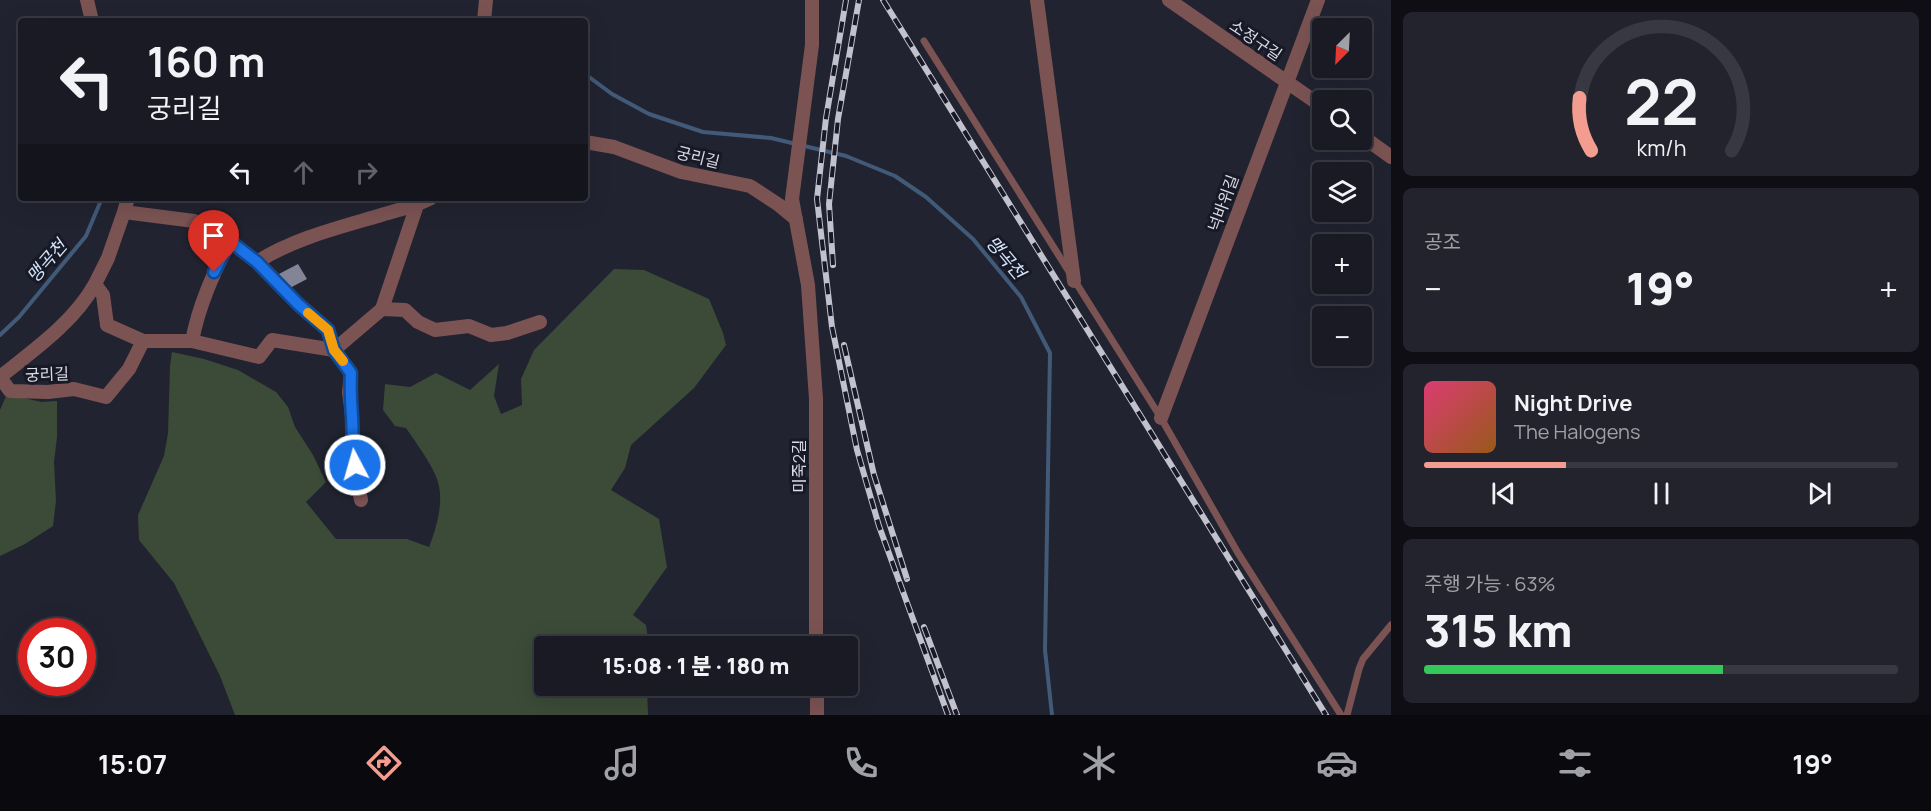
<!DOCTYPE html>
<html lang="ko">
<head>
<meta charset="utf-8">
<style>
	body { margin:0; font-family:Manrope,"Noto Sans KR",sans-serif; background:#22232c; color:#f1f3f6; height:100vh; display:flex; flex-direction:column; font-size:22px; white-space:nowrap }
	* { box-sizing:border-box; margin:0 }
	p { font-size:20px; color:#9fa1a6 }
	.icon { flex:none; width:33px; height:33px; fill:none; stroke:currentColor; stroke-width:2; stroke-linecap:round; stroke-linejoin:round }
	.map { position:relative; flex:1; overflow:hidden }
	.panel { display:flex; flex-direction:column; gap:12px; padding:12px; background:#0e0e14; width:540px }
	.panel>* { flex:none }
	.banner { position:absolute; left:18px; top:18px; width:570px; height:183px; border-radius:6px; box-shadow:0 6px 24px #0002,0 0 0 2px #373841; background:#191a24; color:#f1f3f6; overflow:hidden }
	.needle { width:39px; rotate:204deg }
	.buttons { position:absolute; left:1312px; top:18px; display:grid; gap:12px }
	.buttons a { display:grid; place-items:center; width:60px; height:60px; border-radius:6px; background:#191a24; box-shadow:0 6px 24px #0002,0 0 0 2px #373841; font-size:30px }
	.speed { position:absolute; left:18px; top:618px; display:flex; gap:12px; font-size:30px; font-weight:700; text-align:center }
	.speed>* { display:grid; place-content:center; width:78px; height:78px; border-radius:50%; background:#191a24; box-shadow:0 6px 24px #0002,0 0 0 2px #373841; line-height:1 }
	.speed .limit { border:9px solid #d22; background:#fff; color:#111 }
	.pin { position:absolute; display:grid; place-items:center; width:51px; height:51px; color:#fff; margin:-62px -26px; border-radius:50% 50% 50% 0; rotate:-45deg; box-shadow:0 0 6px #0007 }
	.pin .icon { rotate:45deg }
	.me { position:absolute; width:66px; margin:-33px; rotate:354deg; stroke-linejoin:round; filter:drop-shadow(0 0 4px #0008) }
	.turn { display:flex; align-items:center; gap:21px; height:126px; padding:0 30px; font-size:27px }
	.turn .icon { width:78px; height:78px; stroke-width:2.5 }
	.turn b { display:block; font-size:42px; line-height:51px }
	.lanes { display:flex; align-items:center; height:57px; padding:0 30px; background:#0003; justify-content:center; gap:30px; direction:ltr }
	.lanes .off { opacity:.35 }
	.big { font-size:45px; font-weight:800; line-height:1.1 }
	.panel .tile { flex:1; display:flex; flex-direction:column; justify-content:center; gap:9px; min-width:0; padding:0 21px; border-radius:9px; background:#22232c }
	.panel .dial { align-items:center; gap:0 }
	.dial svg { height:156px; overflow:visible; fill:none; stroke:#373841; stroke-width:7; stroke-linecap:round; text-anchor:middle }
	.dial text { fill:#f1f3f6; stroke:none }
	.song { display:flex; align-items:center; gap:18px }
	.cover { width:72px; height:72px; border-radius:9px; background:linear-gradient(135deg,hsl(340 70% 55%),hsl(30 70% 35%)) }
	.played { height:6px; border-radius:3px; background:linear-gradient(90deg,#f59c91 30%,#373841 30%) }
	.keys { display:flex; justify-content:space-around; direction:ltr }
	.heat { display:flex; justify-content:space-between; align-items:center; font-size:33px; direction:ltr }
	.charge { height:9px; border-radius:4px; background:linear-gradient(90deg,#34c759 63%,#373841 0) }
	.trip { position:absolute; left:534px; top:636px; width:324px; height:60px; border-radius:6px; background:#191a24; box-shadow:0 6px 24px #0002,0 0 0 2px #373841; font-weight:800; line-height:60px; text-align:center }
	.tabs { display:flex; height:96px; justify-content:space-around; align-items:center; background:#0a0a0e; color:#9fa1a6 }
	.tabs .icon { width:42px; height:42px }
	.tabs .selected { color:#f59c91 }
	.tabs b { font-size:27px; color:#f1f3f6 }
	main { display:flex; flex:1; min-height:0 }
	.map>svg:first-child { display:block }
</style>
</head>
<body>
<main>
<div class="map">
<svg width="1391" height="715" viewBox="0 0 1391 715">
	<rect width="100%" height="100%" fill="#212330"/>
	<path fill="#3b4b37" d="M614,269L644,270L709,299L723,333L726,345L694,388L631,445L625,468L611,490L659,519L667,567L633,615L646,625L649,646H544V686H647L648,715H235L220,676L174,583L139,540L138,515L164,456L168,433L170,366L172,352L204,359L238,370L276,392L288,407L295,427L313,455L326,482L306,502L336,539H407L429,547C436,529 443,506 439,486C436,469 416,443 406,428L395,426L383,410L385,384L410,387L436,373L470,390L499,364L494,396L501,414L522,405L521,379L534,350Z
		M7,394L41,402L57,401V437L54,462L56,501L53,526L25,544L0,556V410Z"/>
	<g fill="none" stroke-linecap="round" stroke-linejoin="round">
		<path stroke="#415a78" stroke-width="4" d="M585,74L612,94L649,114L703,132L771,138L846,156L895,176L926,197L973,239L1021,297L1050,353L1045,650L1052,715
			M0,335L19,317L86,236L102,198"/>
	</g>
	<path fill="#838596" d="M298,264L307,279L286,290L277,275Z"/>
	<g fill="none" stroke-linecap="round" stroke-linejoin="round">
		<path stroke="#7b5353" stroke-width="7" d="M924,41L1161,418L1238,553L1341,715
			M1347,715L1359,669L1363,659L1391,625"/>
		<path stroke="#7b5353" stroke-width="14" d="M87,0L92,21
			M812,0V45L792,199L808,285L816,399V646
			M1037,0L1074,281
			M1169,0L1323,107
			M484,21L486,0
			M1362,136L1391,157
			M585,142L614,147L681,172L750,186L779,205L796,219
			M128,198L124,212L194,221L222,236L257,262L298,304L328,330L334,350L351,373L349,392L352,415V448L361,500
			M124,212L108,258L95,284L103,295L107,325L143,341H192L259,357L272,340L334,350L382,309L417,205
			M257,262C293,239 337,228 378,216C397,210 414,207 431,198
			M95,284C74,322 34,350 0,377L10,391L48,392L74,389L106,397L129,369L143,341
			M382,309L405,310L418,322L435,330L469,326L491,335L507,333L540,322
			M192,341C199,305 213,274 230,241
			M1161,418L1318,0
			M817,686V715"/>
		<g stroke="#c1c2cd" stroke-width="6">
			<path id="rail" d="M846,0L826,118L817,199L832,327L857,450L879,526L948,715
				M883,0L1326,715
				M833,265L829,204L838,119L859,0
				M844,345L874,475L907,579
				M924,627L957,715"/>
		</g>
		<use href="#rail" stroke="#181926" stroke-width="4" stroke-dasharray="11" stroke-linecap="butt"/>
	</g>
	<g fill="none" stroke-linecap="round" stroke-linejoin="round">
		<g stroke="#114b97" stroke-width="15">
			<path id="route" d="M214,272L230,241L257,262L298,304L328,330L334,350L351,373C350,388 351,401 352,417C353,433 352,449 355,465"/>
		</g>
		<use href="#route" stroke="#1a73e8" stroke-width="10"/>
		<path stroke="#f59e0b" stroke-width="10" d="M308,313L328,330L334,350L343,361"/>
	</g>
	<g text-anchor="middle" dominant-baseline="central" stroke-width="6" stroke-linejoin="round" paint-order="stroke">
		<g font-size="16" fill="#d9dae4" stroke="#181926">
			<text transform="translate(1256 40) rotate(34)">소정구길</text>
			<text transform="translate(698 157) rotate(14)">궁리길</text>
			<text transform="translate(1223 203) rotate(-70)">넉바위길</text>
			<text transform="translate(47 374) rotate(-2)">궁리길</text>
			<text transform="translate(799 466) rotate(-90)">미죽2길</text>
		</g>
		<g font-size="18" font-style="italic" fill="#d3e5fa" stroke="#181926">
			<text transform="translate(1006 257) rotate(50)">맹곡천</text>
			<text transform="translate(46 261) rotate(-49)">맹곡천</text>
		</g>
	</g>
</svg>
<div class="buttons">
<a><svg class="needle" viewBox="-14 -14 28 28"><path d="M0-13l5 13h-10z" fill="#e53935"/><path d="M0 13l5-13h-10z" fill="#9fa1a6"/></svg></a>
<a><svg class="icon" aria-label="search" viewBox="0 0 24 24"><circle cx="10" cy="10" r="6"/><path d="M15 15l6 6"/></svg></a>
<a><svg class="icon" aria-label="layers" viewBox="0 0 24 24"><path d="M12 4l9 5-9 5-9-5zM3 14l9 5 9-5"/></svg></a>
<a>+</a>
<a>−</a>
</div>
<div class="speed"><div class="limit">30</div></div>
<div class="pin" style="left:214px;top:272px;background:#d93025"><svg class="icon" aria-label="arrive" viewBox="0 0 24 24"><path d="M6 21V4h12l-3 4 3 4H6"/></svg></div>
<svg class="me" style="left:355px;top:465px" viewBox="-20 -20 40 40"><circle r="17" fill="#1a73e8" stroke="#fff" stroke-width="3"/><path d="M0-11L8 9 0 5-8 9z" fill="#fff"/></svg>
<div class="trip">15:08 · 1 분 · 180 m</div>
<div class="banner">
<div class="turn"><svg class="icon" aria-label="left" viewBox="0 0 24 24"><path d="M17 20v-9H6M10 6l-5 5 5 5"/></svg><div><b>160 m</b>궁리길</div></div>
<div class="lanes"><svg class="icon" aria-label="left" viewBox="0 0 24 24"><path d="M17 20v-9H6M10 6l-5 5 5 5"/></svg><svg class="icon off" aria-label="ahead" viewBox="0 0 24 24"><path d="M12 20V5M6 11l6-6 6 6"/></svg><svg class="icon off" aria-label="right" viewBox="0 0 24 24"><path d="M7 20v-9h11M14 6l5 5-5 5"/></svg></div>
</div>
</div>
<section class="panel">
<div class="tile dial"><svg viewBox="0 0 100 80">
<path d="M14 69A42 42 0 1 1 86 69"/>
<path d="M14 69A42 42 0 0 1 8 42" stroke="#f59c91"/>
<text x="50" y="56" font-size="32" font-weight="700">22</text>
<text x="50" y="72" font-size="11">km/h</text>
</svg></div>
<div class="tile"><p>공조</p>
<div class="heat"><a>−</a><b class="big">19°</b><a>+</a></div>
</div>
<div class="tile">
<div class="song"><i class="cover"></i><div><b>Night Drive</b><p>The Halogens</p></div></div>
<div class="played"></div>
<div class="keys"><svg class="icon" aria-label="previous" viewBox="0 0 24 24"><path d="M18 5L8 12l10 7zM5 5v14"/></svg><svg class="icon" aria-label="pause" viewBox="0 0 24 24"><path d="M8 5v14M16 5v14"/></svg><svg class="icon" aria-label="next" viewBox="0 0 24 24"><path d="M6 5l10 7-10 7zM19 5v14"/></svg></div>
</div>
<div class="tile"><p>주행 가능 · 63%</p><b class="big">315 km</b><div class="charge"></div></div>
</section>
</main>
<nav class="tabs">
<b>15:07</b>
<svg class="icon selected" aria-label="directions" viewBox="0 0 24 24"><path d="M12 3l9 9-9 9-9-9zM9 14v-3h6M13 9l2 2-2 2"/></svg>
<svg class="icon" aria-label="music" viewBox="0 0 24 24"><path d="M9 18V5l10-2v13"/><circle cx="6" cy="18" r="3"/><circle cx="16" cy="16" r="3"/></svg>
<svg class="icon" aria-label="phone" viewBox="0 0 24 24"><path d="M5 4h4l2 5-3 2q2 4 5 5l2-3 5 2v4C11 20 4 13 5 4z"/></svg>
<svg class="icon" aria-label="climate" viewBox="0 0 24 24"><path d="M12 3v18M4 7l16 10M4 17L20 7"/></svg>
<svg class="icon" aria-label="car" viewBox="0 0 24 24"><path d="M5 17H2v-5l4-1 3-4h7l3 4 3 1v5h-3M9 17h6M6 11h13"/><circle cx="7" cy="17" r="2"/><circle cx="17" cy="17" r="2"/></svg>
<svg class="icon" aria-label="filters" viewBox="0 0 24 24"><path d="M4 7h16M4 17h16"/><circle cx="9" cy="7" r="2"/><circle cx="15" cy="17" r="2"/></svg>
<b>19°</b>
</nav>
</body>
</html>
